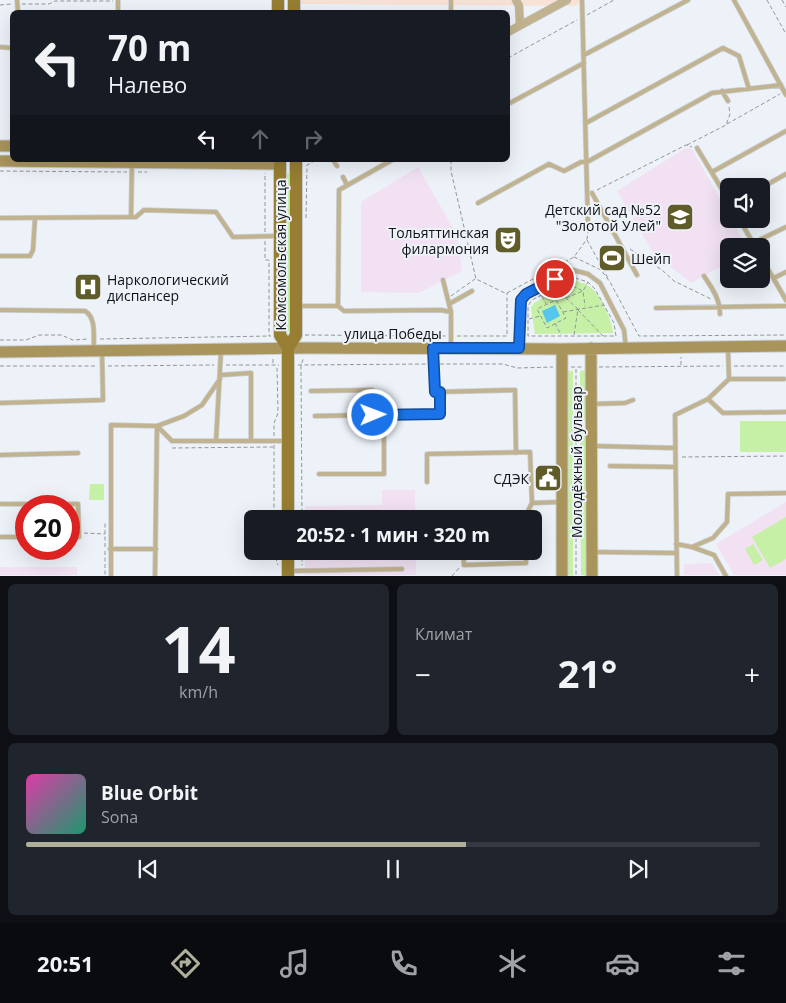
<!DOCTYPE html>
<html lang="ru">
<head>
<meta charset="utf-8">
<style>
	body { margin:0; font-family:"Open Sans",sans-serif; background:#20242c; color:#f1f3f6; height:100vh; display:flex; flex-direction:column; font-size:19px; white-space:nowrap }
	* { box-sizing:border-box; margin:0 }
	p { font-size:16px; color:#9ea1a6 }
	.icon { flex:none; width:28px; height:28px; fill:none; stroke:currentColor; stroke-width:2; stroke-linecap:round; stroke-linejoin:round }
	.map { position:relative; height:576px; overflow:hidden }
	.panel { display:flex; flex-direction:column; gap:8px; padding:8px; background:#0d0f14; flex:1 }
	.panel>* { flex:none }
	.top-card { position:absolute; left:10px; top:10px; width:500px; height:152px; border-radius:8px; box-shadow:0 5px 20px #0002; background:#171b24; color:#f1f3f6; overflow:hidden }
	.tools { position:absolute; left:720px; top:178px; display:grid; gap:10px }
	.tools a { display:grid; place-items:center; width:50px; height:50px; border-radius:8px; background:#171b24; box-shadow:0 5px 20px #0002; font-size:25px }
	.speed { position:absolute; left:15px; top:495px; display:flex; gap:10px; font-size:25px; font-weight:700; text-align:center }
	.speed>* { display:grid; place-content:center; width:65px; height:65px; border-radius:50%; background:#171b24; box-shadow:0 5px 20px #0002; line-height:1 }
	.speed .limit { border:8px solid #d22; background:#fff; color:#111 }
	.pin { position:absolute; display:grid; place-items:center; width:42px; height:42px; color:#fff; margin:-21px; border:2px solid #fff; border-radius:50%; box-shadow:0 1px 5px #0007 }
	.me { position:absolute; width:55px; margin:-28px; rotate:89deg; stroke-linejoin:round; filter:drop-shadow(0 0 4px #0008) }
	.turn { display:flex; align-items:center; gap:18px; height:105px; padding:0 15px; font-size:22px }
	.turn .icon { width:65px; height:65px; stroke-width:2.5 }
	.turn b { display:block; font-size:35px; line-height:42px }
	.lanes { display:flex; align-items:center; height:48px; padding:0 15px; background:#0003; justify-content:center; gap:25px; direction:ltr }
	.lanes .off { opacity:.35 }
	.big { font-size:38px; font-weight:700; line-height:1.1 }
	.panel .card { flex:1; display:flex; flex-direction:column; justify-content:center; gap:8px; min-width:0; padding:0 18px; border-radius:8px; background:#20242c }
	.panel .dial { align-items:center; gap:0 }
	.dial b { font-size:65px; line-height:1 }
	.song { display:flex; align-items:center; gap:15px }
	.cover { width:60px; height:60px; border-radius:8px; background:linear-gradient(135deg,hsl(320 70% 55%),hsl(160 70% 35%)) }
	.played { height:5px; border-radius:2px; background:linear-gradient(90deg,#afaf9a 60%,#363941 60%) }
	.keys { display:flex; justify-content:space-around; direction:ltr }
	.heat { display:flex; justify-content:space-between; align-items:center; font-size:28px; direction:ltr }
	.panel .tiles { flex:1; display:grid; gap:8px; grid-template-columns:1fr 1fr }
	.card:last-child { grid-column:span 2 }
	.trip { position:absolute; left:244px; top:510px; width:298px; height:50px; border-radius:8px; background:#171b24; box-shadow:0 5px 20px #0002; font-weight:700; line-height:50px; text-align:center }
	.tab-bar { display:flex; height:80px; justify-content:space-around; align-items:center; background:#090b0e; color:#9ea1a6 }
	.tab-bar .icon { width:35px; height:35px }
	.tab-bar .active { color:#afaf9a }
	.tab-bar b { font-size:22px; color:#f1f3f6 }
	.map>svg:first-child { display:block }
</style>
</head>
<body>
<div class="map">
<svg width="786" height="576" viewBox="0 0 786 576">
	<rect width="100%" height="100%" fill="#ecf2f8"/>
	<path fill="#f8e2d5" d="M299,0H585L575,6L299,4Z"/>
	<path fill="#f1e1f3" d="M686,148L692,149L729,215V219H731L746,246H729V262L691,283L653,253L617,191Z
		M418,167L457,235L462,271L419,293L361,292V202Z
		M382,490H415V519H305V506L382,505Z
		M786,502V575H734L716,544Z
		M305,551H416V575H305Z
		M712,563L719,575H684V564Z
		M0,567H77V575H0Z"/>
	<path fill="#c5f0a5" d="M286,173H293L291,331L290,332L286,331Z
		M576,281C581,283 586,283 590,287C601,295 612,320 613,333L535,334L531,308L534,303Z
		M586,370L587,420H580V371Z
		M566,371H573V576L567,575Z
		M740,421H786V452H740Z
		M580,429H587L588,576L581,575Z
		M90,484H104V500H89Z
		M786,517V559L770,568L752,537Z
		M753,544L763,560L754,565L745,549Z"/>
	<path fill="#55c6ed" d="M555,305L560,316L547,323L542,311Z"/>
	<g fill="none" stroke-linecap="round" stroke-linejoin="round">
		<g stroke="#c9ced3" stroke-width="5.5">
			<path id="lane" d="M17,0L18,12
				M451,0V12
				M582,0L588,227
				M734,0L786,95
				M118,12V0
				M0,47L12,48
				M584,55L688,0
				M722,91L728,101
				M508,104L584,63
				M586,123L723,48L739,56L749,89
				M697,148L729,201
				M333,160L337,166
				M712,172L786,131
				M343,177L347,185
				M761,188L786,174
				M592,193L637,275
				M478,203L549,164L564,171L581,162H587L712,93L781,85
				M131,217L132,164
				M0,218L136,217L144,210L216,212L233,237L277,236
				M739,219L755,246
				M753,243L786,227
				M0,256H30L33,250L35,218
				M761,257L786,300
				M704,276C712,288 720,299 720,314
				M774,278L786,272
				M443,280L451,312V347
				M449,304L472,291
				M299,306H338L344,311L441,310L451,312
				M338,306L339,190L392,160
				M656,308L786,306
				M0,310L85,311C97,318 93,338 94,350
				M519,346L521,300L525,294L573,270L588,274L600,283L624,330L626,348
				M433,350L435,392L515,390L516,453
				M221,375L251,373V441
				M729,379H784
				M311,391L372,390L373,415L440,414V392
				M708,399L723,413L786,412
				M0,403L103,400L102,353
				M593,404L625,403L633,400
				M315,416L373,415
				M216,441L221,351
				M596,446L675,448
				M0,455L78,453
				M610,466L675,467
				M319,474H384V415
				M427,482V454L530,452L532,503L525,517L463,519
				M532,503L560,502
				M0,504H78L79,537H69
				M0,537H26
				M676,544L692,547L713,538L727,522L728,494L786,493
				M692,547L714,555L726,576
				M110,549H156
				M463,551L464,565L526,563V551
				M593,552L676,553
				M290,571L402,569
				M111,576V425L157,426L172,441H286
				M155,576L157,426L184,416L202,405L220,379
				M677,576L675,415L708,399L729,379L728,349"/>
		</g>
		<g stroke="#c9ced3" stroke-width="9">
			<path id="street" d="M516,0L519,6L520,25
				M508,32L567,0"/>
		</g>
		<g stroke="#c9ced3" stroke-width="13">
			<path id="secondary" d="M0,146H12
				M0,161L280,164
				M591,348L592,576
				M0,352L305,348L562,349L786,346
				M562,576V349"/>
		</g>
		<g stroke="#c9ced3" stroke-width="14">
			<path id="primary" d="M278,0V12
				M294,0V12
				M280,160V335L288,348V519
				M288,348L296,335V160
				M288,551V576"/>
		</g>
		<path stroke="#92969a" stroke-width="1" stroke-dasharray="4 2.5" stroke-linecap="butt" d="M767,0L786,34
			M782,0L786,7
			M22,4H49L55,1H113
			M0,5L11,4
			M587,15L614,0
			M508,58L577,20
			M727,124L780,94
			M687,145L726,125L730,114L729,107
			M451,160V171L476,279L505,293
			M0,171L127,172
			M138,172H147
			M597,190L686,145L692,147
			M306,218L307,165L316,160
			M265,232V173
			M587,240L608,278
			M265,241V260H269V336
			M630,249L662,270L674,281L711,299
			M574,257L601,270L610,282L639,336L786,335
			M575,278L588,282L595,289L614,323L616,336H528V306L532,300Z
			M567,283L583,291L585,306
			M556,289L578,309L574,335
			M507,293L574,257L587,239L588,232
			M451,296L475,279
			M542,296L546,304
			M566,298L583,291L588,282
			M556,300L566,318L547,328L537,309Z
			M578,310L603,336
			M563,312L604,305
			M529,319L540,316
			M555,323L561,335
			M305,335L446,336
			M457,336H507V293
			M100,339L271,336
			M0,340H26L39,335H61L73,340L89,339
			M273,359V365
			M440,364H503L517,368L553,367
			M226,365H279
			M298,365L428,364
			M681,365V357
			M0,366H97
			M108,366L214,365
			M734,366H786
			M571,367H582
			M599,367L723,366
			M576,369V576
			M274,436V423L278,413L277,366
			M274,445V519
			M172,448L273,447
			M682,457L786,456
			M302,519L301,365L304,357
			M84,533L105,534
			M105,547V521
			M105,551V576
			M275,551V556L278,565
			M302,551V565
			M452,576L459,568"/>
		<use href="#lane" stroke="#c1b38f" stroke-width="4"/>
		<use href="#street" stroke="#c1b38f" stroke-width="8"/>
		<use href="#secondary" stroke="#a9945c" stroke-width="11"/>
		<use href="#primary" stroke="#977e33" stroke-width="12"/>
	</g>
	<g fill="none" stroke-linecap="round" stroke-linejoin="round">
		<g stroke="#114b97" stroke-width="12">
			<path id="route" d="M373,415L440,414V392H435L433,348H519L521,300L526,294L555,279"/>
		</g>
		<use href="#route" stroke="#1a73e8" stroke-width="9"/>
	</g>
	<defs>
		<g id="school-square" transform="scale(1.4375)"><rect x="-9" y="-9" width="18" height="18" rx="4" fill="#5f5c29" stroke="#ecf2f8"/><path d="M0-5L7-2L0 1L-7-2ZM-4 1L0 2.5L4 1V4Q0 6-4 4Z" fill="#fff"/></g>
		<g id="theatre-square" transform="scale(1.4375)"><rect x="-9" y="-9" width="18" height="18" rx="4" fill="#5f5c29" stroke="#ecf2f8"/><path d="M-5-5.5Q0-4 5-5.5V0Q5 5 0 6Q-5 5-5 0ZM-3.3-2.5H-1v1.5H-3.3ZM1-2.5H3.3v1.5H1ZM-2.8 1Q0 5.5 2.8 1Z" fill="#fff"/></g>
		<g id="stadium-square" transform="scale(1.4375)"><rect x="-9" y="-9" width="18" height="18" rx="4" fill="#5f5c29" stroke="#ecf2f8"/><path d="M0-5a6.5 5 0 1 0 0 10a6.5 5 0 1 0 0-10ZM-3.5-1.8h7v3.6h-7Z" fill="#fff"/></g>
		<g id="hospital-square" transform="scale(1.4375)"><rect x="-9" y="-9" width="18" height="18" rx="4" fill="#5f5c29" stroke="#ecf2f8"/><path d="M-5-5h3v3.5h4V-5h3V5h-3V1.5h-4V5h-3Z" fill="#fff"/></g>
		<g id="civic-square" transform="scale(1.4375)"><rect x="-9" y="-9" width="18" height="18" rx="4" fill="#5f5c29" stroke="#ecf2f8"/><path d="M-.6-6.5H3V-4.5H.6V-3L4-1V1h2V6H-6V1h2V-1L-.6-3ZM-1.2 2.5V6h2.4V2.5Z" fill="#fff"/></g>
	</defs>
	<g fill-rule="evenodd">
		<use href="#school-square" x="680" y="217"/>
		<use href="#theatre-square" x="508" y="240"/>
		<use href="#stadium-square" x="612" y="258"/>
		<use href="#hospital-square" x="88" y="287"/>
		<use href="#civic-square" x="548" y="478"/>
	</g>
	<g text-anchor="middle" dominant-baseline="central" stroke-width="4" stroke-linejoin="round" paint-order="stroke">
		<g font-size="14" fill="#0f1113" stroke="#ecf2f8" text-anchor="end">
			<text x="661" y="209">Детский сад №52<tspan x="661" dy="16">"Золотой Улей"</tspan></text>
			<text x="489" y="232">Тольяттинская<tspan x="489" dy="16">филармония</tspan></text>
			<text x="631" y="258" text-anchor="start">Шейп</text>
			<text x="107" y="279" text-anchor="start">Наркологический<tspan x="107" dy="16">диспансер</tspan></text>
			<text x="529" y="478">СДЭК</text>
		</g>
		<g font-size="14" fill="#0f1113" stroke="#ecf2f8">
			<text transform="translate(280 255) rotate(-90)">Комсомольская улица</text>
			<text x="393" y="333">улица Победы</text>
			<text transform="translate(576 462) rotate(-90)">Молодёжный бульвар</text>
		</g>
	</g>
</svg>
<div class="tools">
<a><svg class="icon" aria-label="sound" viewBox="0 0 24 24"><path d="M4 9h4l5-4v14l-5-4H4zM17 9q2 3 0 6"/></svg></a>
<a><svg class="icon" aria-label="layers" viewBox="0 0 24 24"><path d="M12 4l9 5-9 5-9-5zM3 14l9 5 9-5"/></svg></a>
</div>
<div class="speed"><div class="limit">20</div></div>
<div class="pin" style="left:555px;top:279px;background:#d93025"><svg class="icon" aria-label="arrive" viewBox="0 0 24 24"><path d="M6 21V4h12l-3 4 3 4H6"/></svg></div>
<svg class="me" style="left:373px;top:415px" viewBox="-20 -20 40 40"><circle r="17" fill="#1a73e8" stroke="#fff" stroke-width="3"/><path d="M0-11L8 9 0 5-8 9z" fill="#fff"/></svg>
<div class="trip">20:52 · 1 мин · 320 m</div>
<div class="top-card">
<div class="turn"><svg class="icon" aria-label="left" viewBox="0 0 24 24"><path d="M17 20v-9H6M10 6l-5 5 5 5"/></svg><div><b>70 m</b>Налево</div></div>
<div class="lanes"><svg class="icon" aria-label="left" viewBox="0 0 24 24"><path d="M17 20v-9H6M10 6l-5 5 5 5"/></svg><svg class="icon off" aria-label="ahead" viewBox="0 0 24 24"><path d="M12 20V5M6 11l6-6 6 6"/></svg><svg class="icon off" aria-label="right" viewBox="0 0 24 24"><path d="M7 20v-9h11M14 6l5 5-5 5"/></svg></div>
</div>
</div>
<section class="panel">
<div class="tiles">
<div class="card dial"><b>14</b><p>km/h</p></div>
<div class="card"><p>Климат</p>
<div class="heat"><a>−</a><b class="big">21°</b><a>+</a></div>
</div>
<div class="card">
<div class="song"><i class="cover"></i><div><b>Blue Orbit</b><p>Sona</p></div></div>
<div class="played"></div>
<div class="keys"><svg class="icon" aria-label="previous" viewBox="0 0 24 24"><path d="M18 5L8 12l10 7zM5 5v14"/></svg><svg class="icon" aria-label="pause" viewBox="0 0 24 24"><path d="M8 5v14M16 5v14"/></svg><svg class="icon" aria-label="next" viewBox="0 0 24 24"><path d="M6 5l10 7-10 7zM19 5v14"/></svg></div>
</div>
</div>
</section>
<nav class="tab-bar">
<b>20:51</b>
<svg class="icon active" aria-label="directions" viewBox="0 0 24 24"><path d="M12 3l9 9-9 9-9-9zM9 14v-3h6M13 9l2 2-2 2"/></svg>
<svg class="icon" aria-label="music" viewBox="0 0 24 24"><path d="M9 18V5l10-2v13"/><circle cx="6" cy="18" r="3"/><circle cx="16" cy="16" r="3"/></svg>
<svg class="icon" aria-label="phone" viewBox="0 0 24 24"><path d="M5 4h4l2 5-3 2q2 4 5 5l2-3 5 2v4C11 20 4 13 5 4z"/></svg>
<svg class="icon" aria-label="climate" viewBox="0 0 24 24"><path d="M12 3v18M4 7l16 10M4 17L20 7"/></svg>
<svg class="icon" aria-label="car" viewBox="0 0 24 24"><path d="M5 17H2v-5l4-1 3-4h7l3 4 3 1v5h-3M9 17h6M6 11h13"/><circle cx="7" cy="17" r="2"/><circle cx="17" cy="17" r="2"/></svg>
<svg class="icon" aria-label="filters" viewBox="0 0 24 24"><path d="M4 7h16M4 17h16"/><circle cx="9" cy="7" r="2"/><circle cx="15" cy="17" r="2"/></svg>
</nav>
</body>
</html>
